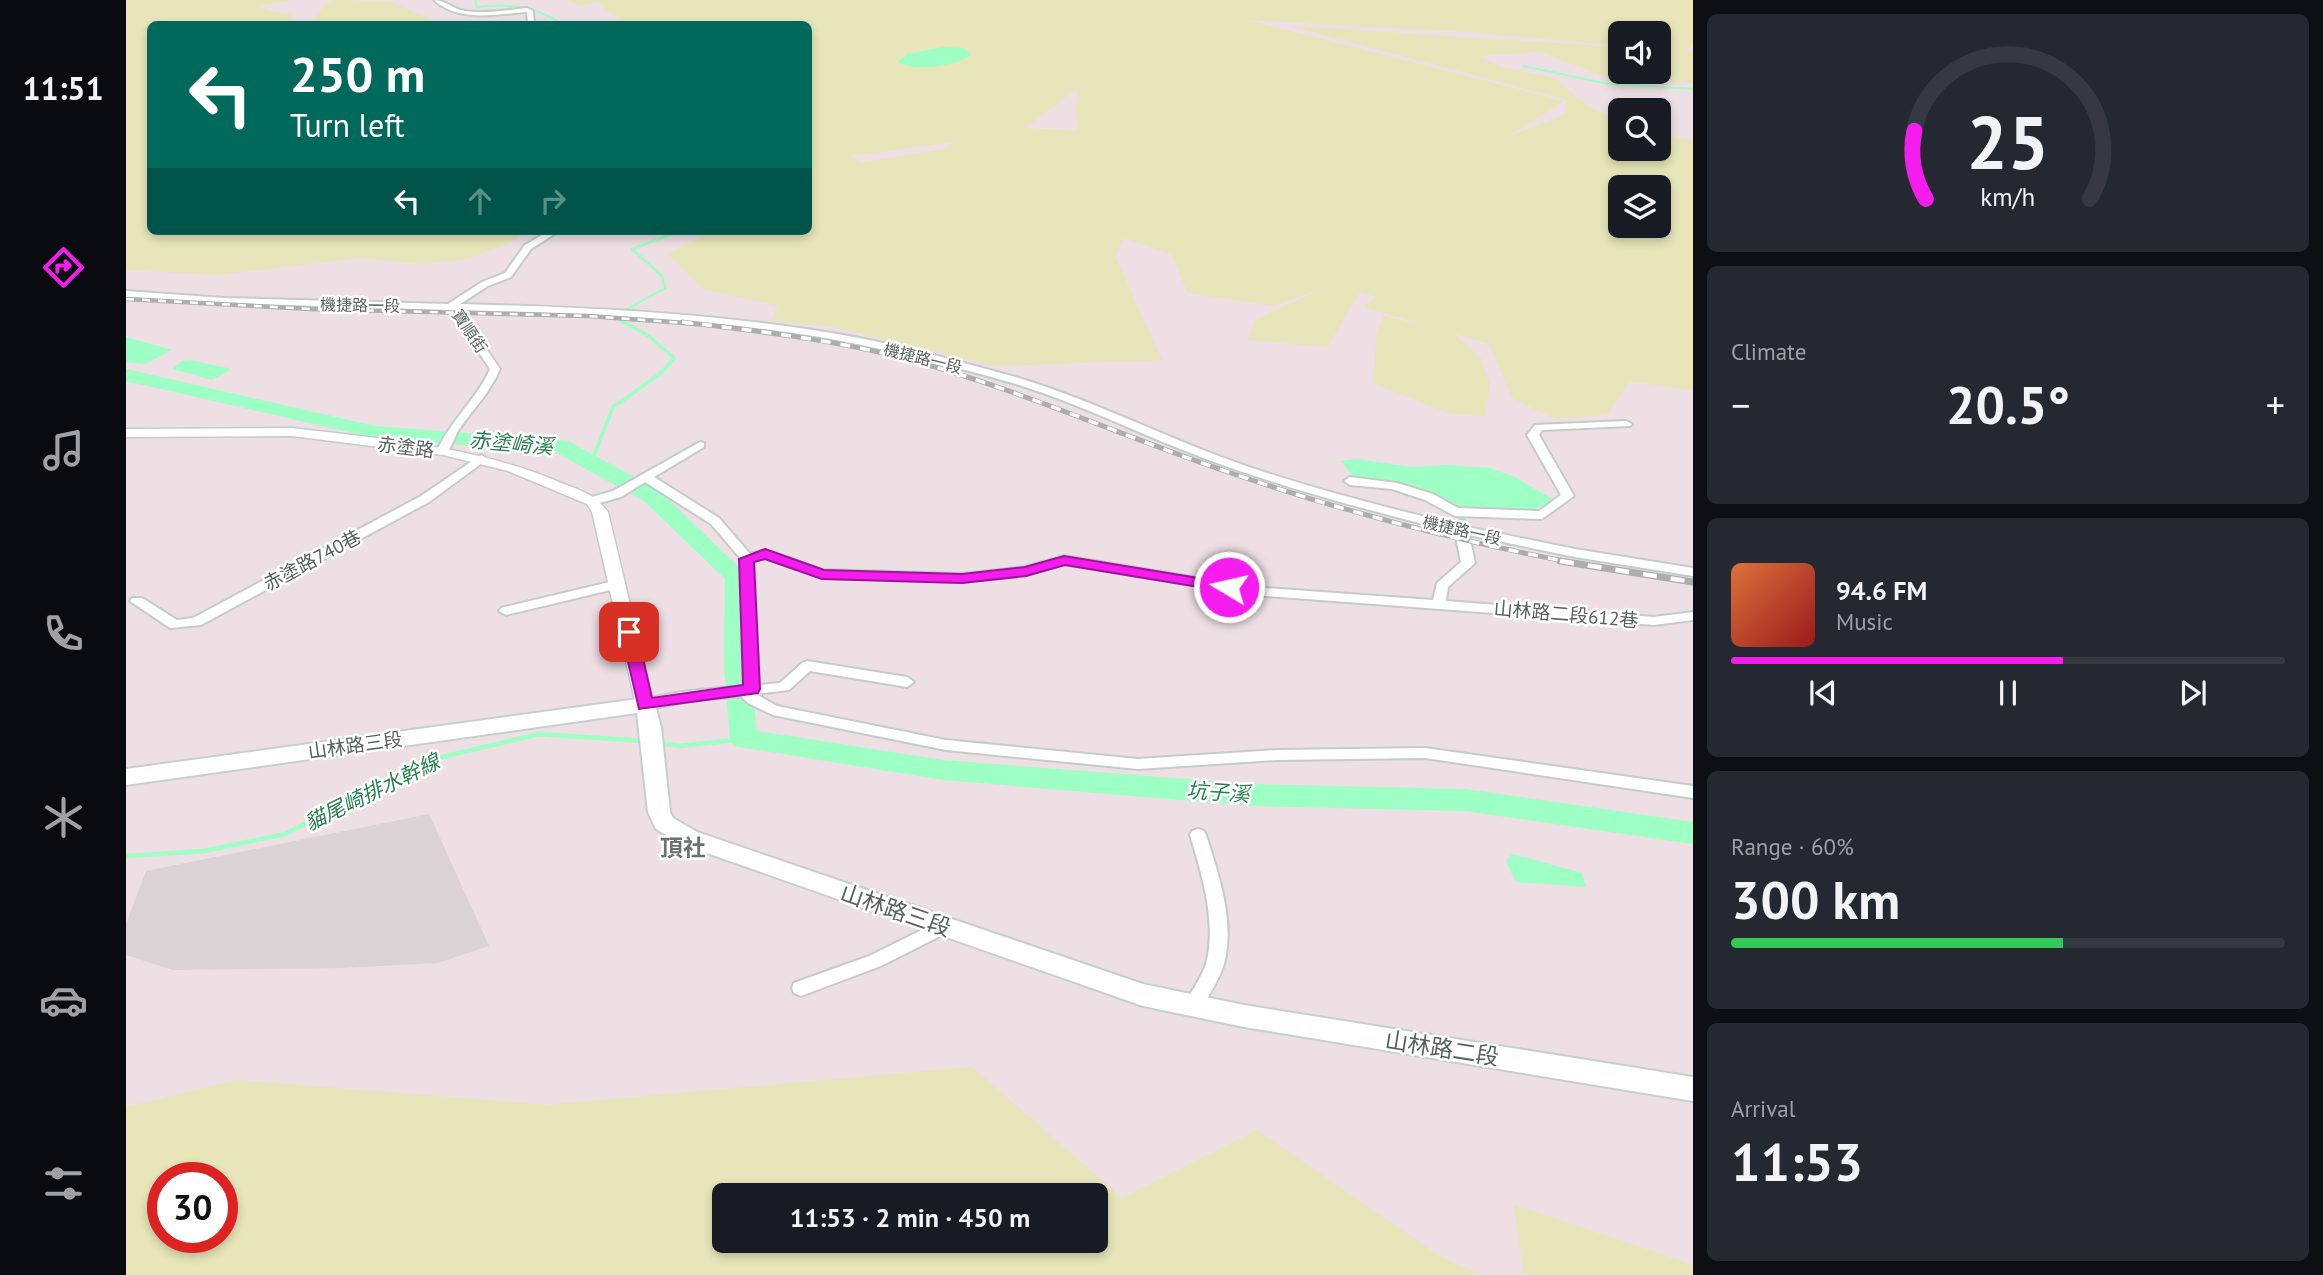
<!DOCTYPE html>
<html lang="en">
<head>
<meta charset="utf-8">
<style>
	body { margin:0; font-family:"PT Sans","Noto Sans TC",sans-serif; background:#242831; color:#f1f3f6; height:100vh; display:flex; flex-direction:column; font-size:26px; white-space:nowrap }
	* { box-sizing:border-box; margin:0 }
	p { font-size:23px; color:#9ea1a6 }
	.icon { flex:none; width:38px; height:38px; fill:none; stroke:currentColor; stroke-width:2; stroke-linecap:round; stroke-linejoin:round }
	.map { position:relative; flex:1; overflow:hidden }
	.panel { display:flex; flex-direction:column; gap:14px; padding:14px; background:#0d0f14; width:630px }
	.panel>* { flex:none }
	.guide { position:absolute; left:21px; top:21px; width:665px; height:214px; border-radius:10px; box-shadow:0 4px 10px #0003; background:#00695c; color:#fff; overflow:hidden }
	.buttons { position:absolute; left:1482px; top:21px; display:grid; gap:14px }
	.buttons a { display:grid; place-items:center; width:63px; height:63px; border-radius:10px; background:#171b24; box-shadow:0 4px 10px #0003; font-size:35px }
	.speed { position:absolute; left:21px; top:1162px; display:flex; gap:14px; font-size:35px; font-weight:700; text-align:center }
	.speed>* { display:grid; place-content:center; width:91px; height:91px; border-radius:50%; background:#171b24; box-shadow:0 4px 10px #0003; line-height:1 }
	.speed .limit { border:10px solid #d22; background:#fff; color:#111 }
	.pin { position:absolute; display:grid; place-items:center; width:60px; height:60px; color:#fff; margin:-30px; border-radius:14px; box-shadow:0 4px 10px #0006 }
	.me { position:absolute; width:77px; margin:-38px; rotate:279deg; stroke-linejoin:round; filter:drop-shadow(0 0 5px #0008) }
	.turn { display:flex; align-items:center; gap:24px; height:147px; padding:0 28px; font-size:32px }
	.turn .icon { width:91px; height:91px; stroke-width:2.5 }
	.turn b { display:block; font-size:49px; line-height:60px }
	.lanes { display:flex; align-items:center; height:66px; padding:0 28px; background:#0003; justify-content:center; gap:35px; direction:ltr }
	.lanes .off { opacity:.35 }
	.big { font-size:52px; font-weight:800; line-height:1.1 }
	.panel .tile { flex:1; display:flex; flex-direction:column; justify-content:center; gap:10px; min-width:0; padding:0 24px; border-radius:10px; background:#242831 }
	.panel .dial { align-items:center; gap:0 }
	.dial svg { height:182px; overflow:visible; fill:none; stroke:#363941; stroke-width:7; stroke-linecap:round; text-anchor:middle }
	.dial text { fill:#f1f3f6; stroke:none }
	.song { display:flex; align-items:center; gap:21px }
	.cover { width:84px; height:84px; border-radius:10px; background:linear-gradient(135deg,hsl(20 70% 55%),hsl(0 70% 35%)) }
	.played { height:7px; border-radius:4px; background:linear-gradient(90deg,#f51dee 60%,#363941 60%) }
	.keys { display:flex; justify-content:space-around; direction:ltr }
	.heat { display:flex; justify-content:space-between; align-items:center; font-size:38px; direction:ltr }
	.charge { height:10px; border-radius:5px; background:linear-gradient(90deg,#34c759 60%,#363941 0) }
	.trip { position:absolute; left:586px; top:1183px; width:396px; height:70px; border-radius:10px; background:#171b24; box-shadow:0 4px 10px #0003; font-weight:800; line-height:70px; text-align:center }
	main { display:flex; flex:1; min-height:0 }
	.tabs { display:flex; flex-direction:column; width:126px; justify-content:space-around; align-items:center; background:#090b0e; color:#9ea1a6 }
	.tabs .icon { width:49px; height:49px }
	.tabs .on { color:#f51dee }
	.tabs b { font-size:32px; color:#f1f3f6 }
	.map>svg:first-child { display:block }
</style>
</head>
<body>
<main>
<nav class="tabs">
<b>11:51</b>
<svg class="icon on" aria-label="directions" viewBox="0 0 24 24"><path d="M12 3l9 9-9 9-9-9zM9 14v-3h6M13 9l2 2-2 2"/></svg>
<svg class="icon" aria-label="music" viewBox="0 0 24 24"><path d="M9 18V5l10-2v13"/><circle cx="6" cy="18" r="3"/><circle cx="16" cy="16" r="3"/></svg>
<svg class="icon" aria-label="phone" viewBox="0 0 24 24"><path d="M5 4h4l2 5-3 2q2 4 5 5l2-3 5 2v4C11 20 4 13 5 4z"/></svg>
<svg class="icon" aria-label="climate" viewBox="0 0 24 24"><path d="M12 3v18M4 7l16 10M4 17L20 7"/></svg>
<svg class="icon" aria-label="car" viewBox="0 0 24 24"><path d="M5 17H2v-5l4-1 3-4h7l3 4 3 1v5h-3M9 17h6M6 11h13"/><circle cx="7" cy="17" r="2"/><circle cx="17" cy="17" r="2"/></svg>
<svg class="icon" aria-label="filters" viewBox="0 0 24 24"><path d="M4 7h16M4 17h16"/><circle cx="9" cy="7" r="2"/><circle cx="15" cy="17" r="2"/></svg>
</nav>
<div class="map">
<svg width="1567" height="1275" viewBox="0 0 1567 1275">
	<rect width="100%" height="100%" fill="#eddfe3"/>
	<path fill="#dbd2d5" d="M303,814L363,946L312,963L215,968L47,970L0,955V924L20,871Z"/>
	<path fill="#e7e5b9" fill-rule="evenodd" d="M0,0H165L132,6L148,12L168,14L161,18L180,24H24V231H395L392,239L342,259L296,264L234,258L92,275L0,270Z
		M207,0L265,2L315,24H203L187,19L201,3Z
		M442,0H1567V44L1559,51L1567,52V83L1486,79L1414,52L1351,56L1376,67L1431,79L1452,99L1494,124V149H1533V133L1567,141V391L1505,381L1480,415L1429,419L1386,398L1363,344L1327,333L1355,358L1364,385L1359,416L1325,414L1247,383L1251,332L1258,316L1312,329L1238,307L1251,297L1234,292L1201,347L1122,340L1129,320L1205,285L1149,306L1062,293L1045,254L998,238L989,256L1036,360L870,366L702,326L645,321L652,306L577,289L541,253L589,231H682V24H485L493,18L470,2L454,6ZM1120,20L1343,32L1494,46V33H1533V72H1494V47L1164,26L1441,100L1439,114L1380,138L1438,101ZM950,89L953,95L949,111L952,131L899,128ZM827,142L820,149L735,163L725,156ZM1494,187H1533V226H1494Z
		M846,1067L996,1198L1131,1130L1312,1255L1355,1275H0V1107L112,1080L421,1105ZM37,1178H96V1237H37ZM598,1195H970V1241H598Z
		M1388,1205L1567,1265V1275H1398Z"/>
	<path fill="#9dffc4" d="M817,47L837,48L845,54C834,67 785,72 772,62L781,54Z
		M0,337L46,350L19,364L0,362Z
		M64,360L106,369L86,380L46,369L56,361Z
		M1230,459L1285,467L1320,465L1364,468L1389,477L1428,500L1406,511L1333,508L1299,491L1228,478L1215,461Z
		M1386,854L1456,873L1460,887L1390,882L1380,862Z"/>
	<g fill="none" stroke-linecap="round" stroke-linejoin="round">
		<path stroke="#9dffc4" stroke-width="2" d="M349,0L351,7C384,4 408,5 436,24
			M1397,66L1478,83L1567,89"/>
		<path stroke="#9dffc4" stroke-width="2.5" d="M501,324L487,317L539,288L536,276L506,249L554,231"/>
		<path stroke="#9dffc4" stroke-width="3.5" d="M465,463L487,407L534,374L548,358L523,336L497,322"/>
		<path stroke="#9dffc4" stroke-width="4.5" d="M534,743L554,746L618,739
			M0,856L78,851L159,834L312,758L413,734L519,741"/>
		<path fill="#9dffc4" fill-rule="evenodd" d="M0,369L249,426L442,441L534,491L623,577L624,666L631,731L817,760L1125,784L1339,789L1567,822V844L1339,811L1125,806L817,780L608,746L604,739L598,666L599,579L518,501L429,452L249,438L0,381Z"/>
		<g stroke="#c4ccc9" stroke-width="4">
			<path id="minor" d="M308,0C319,0 327,9 339,11C359,14 381,10 401,8L407,11L408,24H402L401,12C370,14 333,23 308,0Z
				M423,231H433L405,249L385,277L362,286L334,304C452,307 570,312 687,330C756,340 825,359 893,378C959,398 1020,428 1085,453C1163,483 1246,504 1328,524L1334,520L1338,521L1341,527L1449,549L1567,568V576L1449,557L1343,535L1349,563L1322,587L1320,601L1528,617L1567,612V620L1528,625L1126,595L938,564L900,575L836,582L696,578L638,558L628,561L633,685L654,683L676,663L681,661L781,677L788,682L781,687L684,671L663,690L630,694L651,706L820,740L1012,759L1151,750L1299,748L1567,786V798L1299,758L1151,760L1012,769L820,750L647,715L622,703L615,696L563,701L519,710L514,709L512,705C523,692 598,688 619,686L615,559L585,524L519,482L495,497L466,505L460,501L462,498L487,491L574,442L578,443V447L528,477L593,518L624,554L639,550L697,570L836,574L899,567L938,556L1126,587L1307,600L1311,583L1335,562L1329,532C1245,511 1161,489 1080,459C1014,435 951,402 883,382C819,364 754,347 688,336C571,318 452,313 334,310L374,369C364,393 346,410 332,431C327,440 325,451 317,454L311,451C324,421 351,399 364,369L324,310L98,303L0,297V291L98,298L322,304L356,282L379,273L399,245Z
				M1500,421L1506,424L1504,426L1416,430L1413,435L1448,496L1416,519L1329,516L1299,500L1266,489L1224,485L1218,481L1224,477L1271,483L1307,494L1332,508L1413,511L1435,495L1401,435L1409,425Z
				M355,455L359,457V461L303,502L75,625L44,628L4,601L6,598H16L51,620L67,618L295,496Z
				M492,580L499,584L497,587L380,615L373,611L375,608Z
				M1072,829L1078,831L1080,835C1093,875 1109,922 1098,964C1093,981 1081,997 1073,1013L1066,1015L1059,1013L1057,1007C1064,993 1075,979 1080,964C1091,922 1076,875 1064,835L1066,831Z
				M818,919L824,921L827,926L824,931L755,966L675,996L668,993L666,988L668,983L743,956Z"/>
		</g>
		<g stroke="#c4ccc9" stroke-width="3">
			<path id="tertiary" d="M166,428C257,439 348,446 433,482C453,490 469,494 482,512L528,705L526,709L519,711L510,705L466,512L461,504L382,471L317,455L166,436L0,437V429Z"/>
		</g>
		<g stroke="#c5d0cc" stroke-width="4">
			<path id="secondary" d="M519,698L529,705L535,727L544,812L547,818L571,832L1017,984L1118,1005L1567,1077V1101L1118,1027L1017,1006L555,844L530,829L522,812L511,713L0,785V769Z"/>
		</g>
		<use href="#minor" fill="#fff" fill-rule="evenodd"/>
		<use href="#tertiary" fill="#fff" fill-rule="evenodd"/>
		<use href="#secondary" fill="#fff" fill-rule="evenodd"/>
		<g stroke="#abaead" stroke-width="4.5">
			<path id="rail-far2" d="M0,299L185,309L463,316L571,324"/>
		</g>
		<g stroke="#abaead" stroke-width="5">
			<path id="rail-far1" d="M556,322C633,331 710,340 785,360C895,390 998,437 1105,473C1215,511 1328,540 1443,562"/>
		</g>
		<g stroke="#abaead" stroke-width="7">
			<path id="rail" d="M1434,561L1567,582"/>
		</g>
		<use href="#rail-far2" stroke="#fff" stroke-width="2.5" stroke-dasharray="8" stroke-linecap="butt"/>
		<use href="#rail-far1" stroke="#fff" stroke-width="3.5" stroke-dasharray="10" stroke-linecap="butt"/>
		<use href="#rail" stroke="#fff" stroke-width="4.5" stroke-dasharray="14" stroke-linecap="butt"/>
	</g>
	<path fill="#f51dee" stroke="#9f139b" stroke-width="2" d="M639,549L698,570L836,574L899,567L938,556L1103,583L1110,587L1103,592L939,565L900,576L836,583L696,579L639,559L628,562L634,689L632,693L513,709L495,632L503,627L511,632L526,698L617,685L613,559Z"/>
	<g text-anchor="middle" dominant-baseline="central" stroke-width="5" stroke-linejoin="round" paint-order="stroke">
		<g font-size="16" fill="#58625d" stroke="#fff">
			<text transform="translate(234 305) rotate(1)">機捷路一段</text>
			<text transform="translate(344 331) rotate(56)">寶順街</text>
			<text transform="translate(797 358) rotate(14)">機捷路一段</text>
			<text transform="translate(1336 530) rotate(13)">機捷路一段</text>
		</g>
		<g font-size="19" fill="#58625d" stroke="#fff">
			<text transform="translate(280 447) rotate(7)">赤塗路</text>
			<text transform="translate(186 560) rotate(-28)">赤塗路740巷</text>
			<text transform="translate(1440 614) rotate(5)">山林路二段612巷</text>
			<text transform="translate(229 745) rotate(-8)">山林路三段</text>
		</g>
		<g font-size="21" font-style="italic" fill="#288052" stroke="#fff">
			<text transform="translate(385 443) rotate(5)">赤塗崎溪</text>
			<text transform="translate(246 792) rotate(-26)">貓尾崎排水幹線</text>
			<text transform="translate(1092 792) rotate(4)">坑子溪</text>
		</g>
		<g font-size="23" font-weight="bold" fill="#69746e" stroke="#fff">
			<text x="557" y="847">頂社</text>
		</g>
		<g font-size="23" fill="#58625d" stroke="#fff">
			<text transform="translate(770 910) rotate(19)">山林路三段</text>
			<text transform="translate(1316 1048) rotate(9)">山林路二段</text>
		</g>
	</g>
</svg>
<div class="buttons">
<a><svg class="icon" aria-label="sound" viewBox="0 0 24 24"><path d="M4 9h4l5-4v14l-5-4H4zM17 9q2 3 0 6"/></svg></a>
<a><svg class="icon" aria-label="search" viewBox="0 0 24 24"><circle cx="10" cy="10" r="6"/><path d="M15 15l6 6"/></svg></a>
<a><svg class="icon" aria-label="layers" viewBox="0 0 24 24"><path d="M12 4l9 5-9 5-9-5zM3 14l9 5 9-5"/></svg></a>
</div>
<div class="speed"><div class="limit">30</div></div>
<div class="pin" style="left:503px;top:632px;background:#d93025"><svg class="icon" aria-label="arrive" viewBox="0 0 24 24"><path d="M6 21V4h12l-3 4 3 4H6"/></svg></div>
<svg class="me" style="left:1103px;top:587px" viewBox="-20 -20 40 40"><circle r="17" fill="#f51dee" stroke="#fff" stroke-width="3"/><path d="M0-11L8 9 0 5-8 9z" fill="#fff"/></svg>
<div class="trip">11:53 · 2 min · 450 m</div>
<div class="guide">
<div class="turn"><svg class="icon" aria-label="left" viewBox="0 0 24 24"><path d="M17 20v-9H6M10 6l-5 5 5 5"/></svg><div><b>250 m</b>Turn left</div></div>
<div class="lanes"><svg class="icon" aria-label="left" viewBox="0 0 24 24"><path d="M17 20v-9H6M10 6l-5 5 5 5"/></svg><svg class="icon off" aria-label="ahead" viewBox="0 0 24 24"><path d="M12 20V5M6 11l6-6 6 6"/></svg><svg class="icon off" aria-label="right" viewBox="0 0 24 24"><path d="M7 20v-9h11M14 6l5 5-5 5"/></svg></div>
</div>
</div>
<section class="panel">
<div class="tile dial"><svg viewBox="0 0 100 80">
<path d="M14 69A42 42 0 1 1 86 69"/>
<path d="M14 69A42 42 0 0 1 9 39" stroke="#f51dee"/>
<text x="50" y="56" font-size="32" font-weight="700">25</text>
<text x="50" y="72" font-size="11">km/h</text>
</svg></div>
<div class="tile"><p>Climate</p>
<div class="heat"><a>−</a><b class="big">20.5°</b><a>+</a></div>
</div>
<div class="tile">
<div class="song"><i class="cover"></i><div><b>94.6 FM</b><p>Music</p></div></div>
<div class="played"></div>
<div class="keys"><svg class="icon" aria-label="previous" viewBox="0 0 24 24"><path d="M18 5L8 12l10 7zM5 5v14"/></svg><svg class="icon" aria-label="pause" viewBox="0 0 24 24"><path d="M8 5v14M16 5v14"/></svg><svg class="icon" aria-label="next" viewBox="0 0 24 24"><path d="M6 5l10 7-10 7zM19 5v14"/></svg></div>
</div>
<div class="tile"><p>Range · 60%</p><b class="big">300 km</b><div class="charge"></div></div>
<div class="tile"><p>Arrival</p><b class="big">11:53</b></div>
</section>
</main>
</body>
</html>
